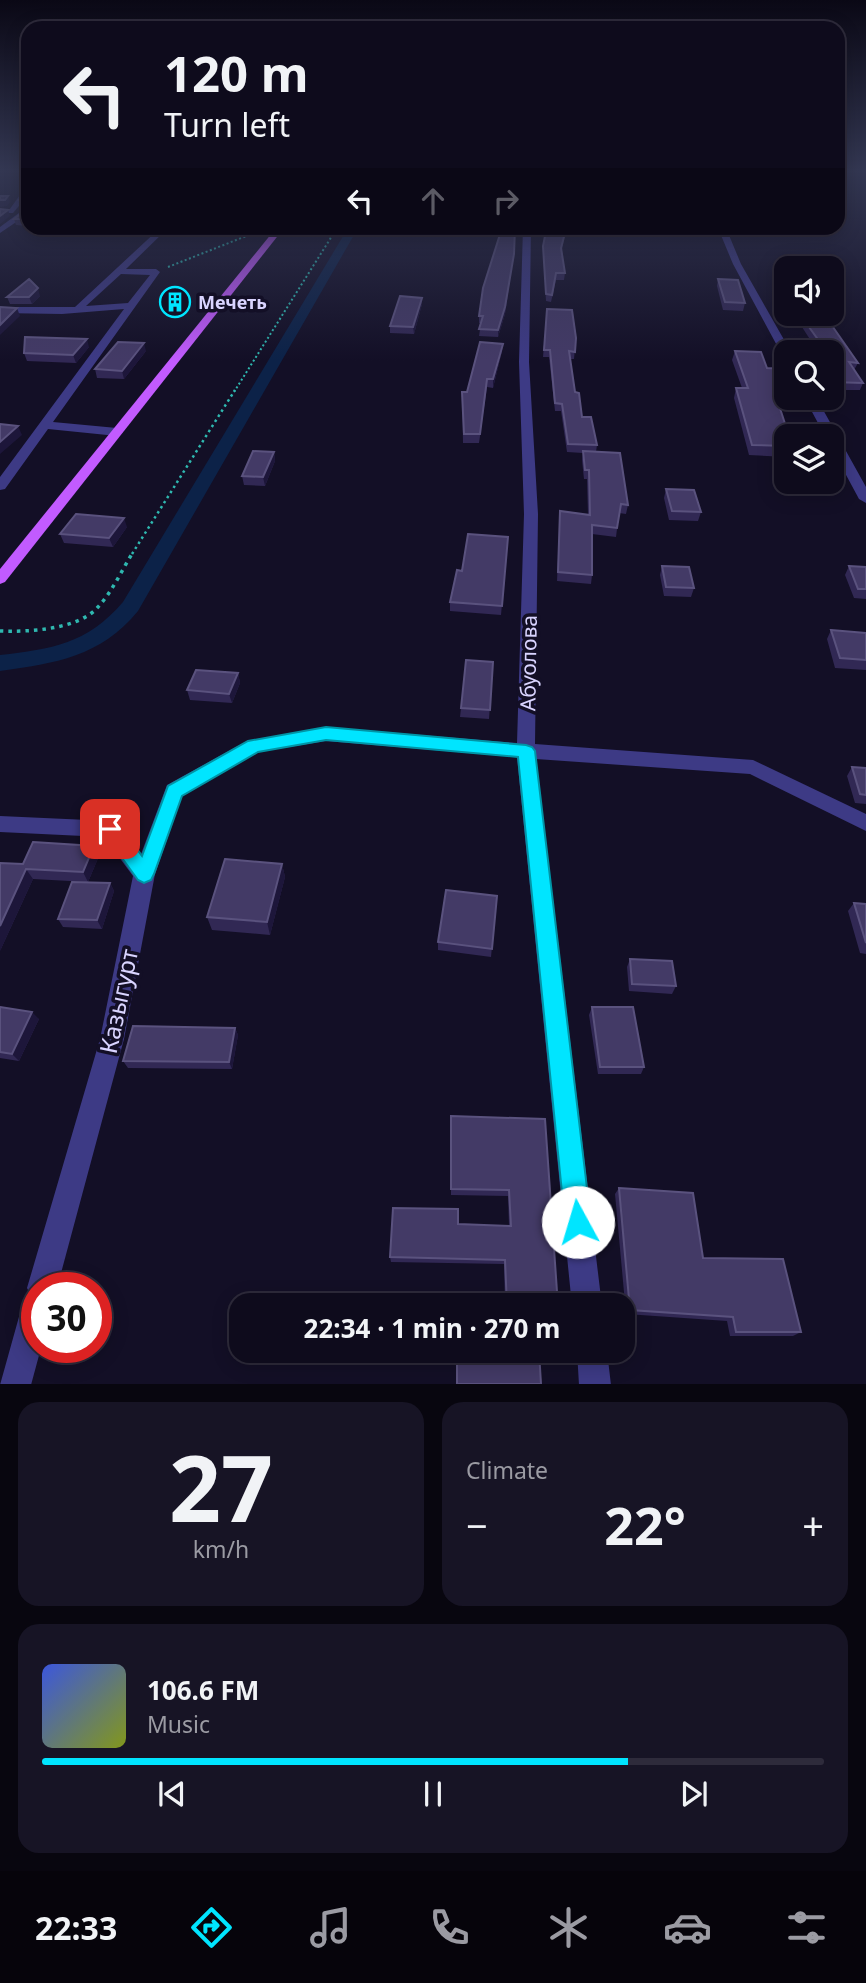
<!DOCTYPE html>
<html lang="en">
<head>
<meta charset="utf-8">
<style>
	body { margin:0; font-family:"Noto Sans",sans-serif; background:#171425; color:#f1f3f6; height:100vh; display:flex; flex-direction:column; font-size:26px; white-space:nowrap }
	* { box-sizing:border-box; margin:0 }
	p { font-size:23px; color:#9b9ba3 }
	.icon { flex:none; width:38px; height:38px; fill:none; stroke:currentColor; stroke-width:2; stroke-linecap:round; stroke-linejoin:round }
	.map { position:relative; height:1384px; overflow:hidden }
	.sheet { display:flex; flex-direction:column; gap:18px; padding:18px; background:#08060f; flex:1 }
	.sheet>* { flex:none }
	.guide { position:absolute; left:21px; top:21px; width:824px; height:214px; border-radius:21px; box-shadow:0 4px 18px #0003,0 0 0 2px #2e2b3b; background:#0e0b1c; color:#f1f3f6; overflow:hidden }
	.controls { position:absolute; left:774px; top:256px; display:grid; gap:14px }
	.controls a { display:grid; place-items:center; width:70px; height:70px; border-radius:14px; background:#0e0b1c; box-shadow:0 4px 18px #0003,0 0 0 2px #2e2b3b; font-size:35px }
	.speed { position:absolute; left:21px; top:1272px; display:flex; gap:14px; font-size:35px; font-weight:700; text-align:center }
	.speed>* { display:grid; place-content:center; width:91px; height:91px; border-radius:50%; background:#0e0b1c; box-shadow:0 4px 18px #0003,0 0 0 2px #2e2b3b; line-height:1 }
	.speed .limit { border:10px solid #d22; background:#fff; color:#111 }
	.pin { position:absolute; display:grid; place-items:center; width:60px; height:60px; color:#fff; margin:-30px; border-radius:14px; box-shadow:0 4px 10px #0006 }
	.me { position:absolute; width:77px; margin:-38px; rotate:354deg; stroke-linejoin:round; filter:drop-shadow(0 0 5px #0008) }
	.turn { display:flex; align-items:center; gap:24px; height:147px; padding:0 28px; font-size:32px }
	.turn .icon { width:91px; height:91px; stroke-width:2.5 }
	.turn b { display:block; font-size:49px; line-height:60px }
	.lanes { display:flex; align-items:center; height:66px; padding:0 28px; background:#0003; justify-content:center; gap:35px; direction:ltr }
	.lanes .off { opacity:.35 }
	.big { font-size:52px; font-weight:700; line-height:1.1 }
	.sheet .card { flex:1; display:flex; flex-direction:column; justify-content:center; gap:10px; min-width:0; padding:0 24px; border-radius:21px; background:#171425 }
	.sheet .dial { align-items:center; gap:0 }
	.dial b { font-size:91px; line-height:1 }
	.song { display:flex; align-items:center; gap:21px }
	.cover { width:84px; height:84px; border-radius:10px; background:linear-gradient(135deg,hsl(230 70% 55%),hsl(70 70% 35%)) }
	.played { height:7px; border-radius:4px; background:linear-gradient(90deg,#00e5ff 75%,#2e2b3b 75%) }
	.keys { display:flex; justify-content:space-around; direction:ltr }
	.heat { display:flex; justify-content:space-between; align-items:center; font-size:38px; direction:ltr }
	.sheet .tiles { flex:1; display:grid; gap:18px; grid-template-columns:1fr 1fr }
	.card:last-child { grid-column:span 2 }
	.trip { position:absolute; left:229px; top:1293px; width:406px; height:70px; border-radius:21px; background:#0e0b1c; box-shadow:0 4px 18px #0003,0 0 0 2px #2e2b3b; font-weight:700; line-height:70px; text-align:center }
	.tab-bar { display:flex; height:112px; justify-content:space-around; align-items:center; background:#06040b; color:#9b9ba3 }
	.tab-bar .icon { width:49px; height:49px }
	.tab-bar .current { color:#00e5ff }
	.tab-bar b { font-size:32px; color:#f1f3f6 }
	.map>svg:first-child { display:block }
</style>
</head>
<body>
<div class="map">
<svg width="866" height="1385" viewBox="0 0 866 1385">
	<rect width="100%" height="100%" fill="#130f26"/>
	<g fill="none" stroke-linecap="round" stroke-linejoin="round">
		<path fill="#0c2248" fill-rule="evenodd" d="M348,228H358L138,611C100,657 56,663 0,671V655C52,649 87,644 123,602Z"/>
		<path stroke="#2fb8b0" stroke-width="2" stroke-dasharray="2 2.5" stroke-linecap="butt" d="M168,267L259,231
			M234,392L337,228"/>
		<path stroke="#2fb8b0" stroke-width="2.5" stroke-dasharray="2.5 3.5" stroke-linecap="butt" d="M132,554L235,390"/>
		<path stroke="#2fb8b0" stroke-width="3.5" stroke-dasharray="3.5 5" stroke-linecap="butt" d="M0,631C27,632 78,630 98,607C112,592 122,570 133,552"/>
		<path fill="#3d3a85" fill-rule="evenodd" d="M25,188H28V195L13,213H7Z
			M23,210H28V214L0,233V227Z
			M160,228H168L126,269H156L160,272L53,422L117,428L123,432L117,436L48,429L5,489L0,490V477L124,309L62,314L0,313V307H75ZM121,274L150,275L128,303L86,306Z
			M523,228H531L529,362L538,514L535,744L753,760L866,814V831L750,774L536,759L602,1306H572L517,757L326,741L258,752L182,796L155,874L124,1039L57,1288H37V1348H41L31,1385H0L22,1306L30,1294L27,1288L100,1039L133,876L104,837L0,832V816L110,821L117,823L141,854L167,785L247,741L326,727L517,743L524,514L519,362Z
			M620,228H628L629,229L625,231Z
			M718,228H726L741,264L791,352H786V356L781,353L733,264Z
			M804,397H816L866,487V503L859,499L831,447V436H825Z
			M577,1351H607L611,1385H579Z"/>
		<path fill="#c25bff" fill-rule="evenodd" d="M276,228H284L5,582L0,584V569Z"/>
	</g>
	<path fill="#312854" d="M28,197V208L21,207L19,200Z
		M28,208V226L16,225L14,219Z
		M495,228H515L513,260L505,314L498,337L479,336L481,323H479V316L501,230H495Z
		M565,233L562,250L565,273L564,280H556L551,302L546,301L543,246Z
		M718,279L745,303L743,311L723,310L717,286Z
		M40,296L32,304H10L7,297Z
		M422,304L414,334L390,333V326Z
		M547,309L576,338L574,359H570L575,392L582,417L597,445L596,452L628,505L626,514L619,513L616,537L592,534V575L591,584L557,581L560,511L588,515L587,479H584L582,460L583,453L567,452L561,411H555L549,357H543Z
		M804,320L858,363L854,370L863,383L860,390H831V352H798L796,348L798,340L811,341L802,327Z
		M89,347L76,363L27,361L24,353Z
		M146,351L124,379L97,378L95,369Z
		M502,351L493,388L487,387L479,443H463L462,392H467Z
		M735,351L767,368L786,375V397H797L794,407L779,406L786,436V457L749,455L734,398L736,388H742L732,360Z
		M274,452L275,461L265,486L244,485L242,476Z
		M666,489L701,512L698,521L669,520L664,498Z
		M127,527L113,547L64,543L60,534Z
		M508,537L501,615L450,611V602L462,571Z
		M662,566L694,588L691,597L664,596L660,575Z
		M849,566L866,567V599L854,598L845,575Z
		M831,630L866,633V670L835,668L827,639Z
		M493,662L489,719L460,717L461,708Z
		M238,673L240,683L232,703L190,700L187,690Z
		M852,767L866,768V804L855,803L847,776Z
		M99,856L88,882L33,879L0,951L23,864Z
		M282,864L285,877L270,935L212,930L207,917Z
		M110,883L114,891L102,929L63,927L58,919Z
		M497,896L491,957L438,950V942Z
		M854,903L866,904V954L860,953L848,911Z
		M630,959L676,986L672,994L629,991L627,967Z
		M0,1007L39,1019L19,1061L0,1058Z
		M592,1007L644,1067L641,1074H598L589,1015Z
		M235,1028L238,1035L232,1069L128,1068L123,1061Z
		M451,1116L545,1119L558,1306H505L504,1264L391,1262L390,1257L458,1224L509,1226L508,1196L451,1195Z
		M619,1188L703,1258L801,1332L793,1336H730L727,1321L626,1314L615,1194Z"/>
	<path fill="#1d163a" d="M8,196L10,202L7,206L0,207V200Z
		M8,210L10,216L0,224V216Z
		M514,254L505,314L498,337V330Z
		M38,288L40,296L32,304L29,297Z
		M422,298V304L414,334L413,327Z
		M17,308L20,316L0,335V325Z
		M87,339L89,347L76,363L73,355Z
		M144,343L146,351L124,379L122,371Z
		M503,344L502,351L493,388V379Z
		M18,426L22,435L0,454V442Z
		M274,452L275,461L265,486L263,477Z
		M124,518L127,527L113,547L109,538Z
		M238,673L240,683L232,703L229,694Z
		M94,846L99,856L88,882L83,872Z
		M282,864L285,877L270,935L267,922Z
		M26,869L33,879L0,951V926Z
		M110,883L114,891L102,929L97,920Z
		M32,1012L39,1019L19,1061L12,1054Z
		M235,1028L238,1035L232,1069L229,1062Z"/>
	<path fill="#433a66" stroke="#5a527e" stroke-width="2" d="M0,196H8L5,200H0Z
		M23,197H28V203L19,200Z
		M28,208V219H14Z
		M0,209L8,210L0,216Z
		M502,228H515L514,254L505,307L498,330L479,329L483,316H479L483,288Z
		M546,231L565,233L561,248L565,273H556L552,295L546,294L543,246Z
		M29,279L38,288L29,297H7Z
		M718,279L738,280L745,303L725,302Z
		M400,296L422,298L413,327L390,326Z
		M0,307L17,308L0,325Z
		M547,309L572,310L576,338L575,352L569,351L575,392L579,393L582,417H591L597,445L568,444L562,404L555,403L550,350H544Z
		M804,320H828L858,363L849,362L863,383L831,382V352H805L798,340L819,341Z
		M25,337L87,339L73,355L24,353Z
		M118,342L144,343L122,371L95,369Z
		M480,342L503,344L493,379H487L480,434H464L462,392H467Z
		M735,351L761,352L767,368L783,369L786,375V396H776L789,436H786V446L752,445L736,388H748Z
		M0,424L18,426L0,442Z
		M253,451L274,452L263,477L242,476Z
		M583,451L620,453L628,505L621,504L617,528L592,525V575L558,572L560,511L590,515L589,470H585Z
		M666,489L694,490L701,512L672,511Z
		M76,514L124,518L109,538L60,534Z
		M468,534L508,537L502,606L450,602L457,570L462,571Z
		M662,566L689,567L694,588L666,587Z
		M849,566L866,567V589H858Z
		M831,630L866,633V660L840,658Z
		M466,660L493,662L490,710L461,708Z
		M196,670L238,673L229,694L187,690Z
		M852,767L866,768V795L860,794Z
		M33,842L94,846L83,872L26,869L0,926V863L23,864Z
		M225,859L282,864L267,922L207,917Z
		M72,882L110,883L97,920L58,919Z
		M446,890L497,896L492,949L438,942Z
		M854,903L866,904V943Z
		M630,959L672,961L676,986L632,984Z
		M0,1007L32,1012L12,1054L0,1052Z
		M592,1007H633L644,1067H600Z
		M133,1026L235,1028L229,1062L123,1061Z
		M451,1116L545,1119L558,1306H507L505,1260L390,1257L393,1208L458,1209V1224L511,1226L509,1190L451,1189Z
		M619,1188L693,1193L703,1258L783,1259L801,1332H736L733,1317L630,1310Z
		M457,1351H539L541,1384H457Z"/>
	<linearGradient id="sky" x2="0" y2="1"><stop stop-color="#0a0815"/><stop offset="0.47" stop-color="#333752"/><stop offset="1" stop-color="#333752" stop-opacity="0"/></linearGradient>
	<rect width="866" height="361" fill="url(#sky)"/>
	<path fill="#00e5ff" stroke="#0095a6" stroke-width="2" d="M326,727L526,745L532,747L535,751L591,1222L587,1231L578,1235L569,1231L565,1222L518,757L326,740L258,752L182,796L154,874L151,880L144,883L138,880L101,829L104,824C121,818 133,844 142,856L168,786L248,741Z"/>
	<defs>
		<g id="building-ring" transform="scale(1.575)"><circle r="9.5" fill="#130f26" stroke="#00e5ff" stroke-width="1.5"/><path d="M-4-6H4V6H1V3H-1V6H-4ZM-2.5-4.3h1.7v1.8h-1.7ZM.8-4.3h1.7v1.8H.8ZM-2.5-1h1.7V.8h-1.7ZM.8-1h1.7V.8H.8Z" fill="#00e5ff"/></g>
	</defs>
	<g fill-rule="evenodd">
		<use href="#building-ring" x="175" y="302"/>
	</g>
	<g text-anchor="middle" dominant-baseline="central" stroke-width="7" stroke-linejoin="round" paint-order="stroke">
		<g font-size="18" font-weight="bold" fill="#d9d4ff" stroke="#130f26" text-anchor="start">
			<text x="198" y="302">Мечеть</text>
		</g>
		<g font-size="21" fill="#d9d4ff" stroke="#130f26">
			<text transform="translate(528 663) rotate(-89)">Абуолова</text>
		</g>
		<g font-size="24" fill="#d9d4ff" stroke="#130f26">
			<text transform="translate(118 1001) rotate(-78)">Казыгурт</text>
		</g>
	</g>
</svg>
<div class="controls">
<a><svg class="icon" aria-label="sound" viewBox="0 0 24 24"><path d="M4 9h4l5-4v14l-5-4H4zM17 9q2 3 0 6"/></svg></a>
<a><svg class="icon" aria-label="search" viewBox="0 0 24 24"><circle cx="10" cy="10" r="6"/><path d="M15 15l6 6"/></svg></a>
<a><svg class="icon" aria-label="layers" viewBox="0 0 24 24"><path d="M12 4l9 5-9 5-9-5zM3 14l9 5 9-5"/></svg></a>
</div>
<div class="speed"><div class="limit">30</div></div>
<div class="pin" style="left:110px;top:829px;background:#d93025"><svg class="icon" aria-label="arrive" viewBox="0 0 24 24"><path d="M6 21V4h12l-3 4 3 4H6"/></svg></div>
<svg class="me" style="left:578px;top:1222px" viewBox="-20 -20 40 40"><circle r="19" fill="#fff"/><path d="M0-13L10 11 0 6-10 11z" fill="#00e5ff"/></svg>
<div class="trip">22:34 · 1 min · 270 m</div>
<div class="guide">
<div class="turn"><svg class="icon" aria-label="left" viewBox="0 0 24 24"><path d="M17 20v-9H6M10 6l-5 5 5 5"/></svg><div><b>120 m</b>Turn left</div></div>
<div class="lanes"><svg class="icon" aria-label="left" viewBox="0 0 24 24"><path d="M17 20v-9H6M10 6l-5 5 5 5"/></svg><svg class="icon off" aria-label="ahead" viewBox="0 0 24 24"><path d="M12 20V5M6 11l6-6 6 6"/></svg><svg class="icon off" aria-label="right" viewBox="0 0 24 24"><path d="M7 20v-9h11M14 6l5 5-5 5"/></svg></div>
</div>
</div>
<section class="sheet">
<div class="tiles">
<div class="card dial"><b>27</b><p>km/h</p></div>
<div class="card"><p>Climate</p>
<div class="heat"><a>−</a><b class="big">22°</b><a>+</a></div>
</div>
<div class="card">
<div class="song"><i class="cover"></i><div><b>106.6 FM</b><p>Music</p></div></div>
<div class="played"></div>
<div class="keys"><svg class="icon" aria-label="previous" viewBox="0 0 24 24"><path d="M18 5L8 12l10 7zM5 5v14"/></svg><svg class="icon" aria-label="pause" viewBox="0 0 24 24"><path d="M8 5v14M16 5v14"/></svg><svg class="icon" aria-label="next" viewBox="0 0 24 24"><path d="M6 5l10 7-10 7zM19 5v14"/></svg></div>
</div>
</div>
</section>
<nav class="tab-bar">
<b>22:33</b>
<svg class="icon current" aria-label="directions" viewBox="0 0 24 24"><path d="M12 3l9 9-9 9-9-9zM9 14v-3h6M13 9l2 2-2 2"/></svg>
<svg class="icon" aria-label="music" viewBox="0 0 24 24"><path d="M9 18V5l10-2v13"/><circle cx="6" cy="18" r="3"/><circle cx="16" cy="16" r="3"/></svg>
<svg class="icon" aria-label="phone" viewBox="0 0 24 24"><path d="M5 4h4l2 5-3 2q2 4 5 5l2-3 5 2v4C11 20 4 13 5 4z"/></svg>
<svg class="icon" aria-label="climate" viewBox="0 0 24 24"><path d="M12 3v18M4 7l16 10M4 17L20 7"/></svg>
<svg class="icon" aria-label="car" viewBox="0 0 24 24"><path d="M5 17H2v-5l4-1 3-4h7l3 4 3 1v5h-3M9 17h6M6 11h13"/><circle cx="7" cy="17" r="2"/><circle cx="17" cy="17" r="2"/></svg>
<svg class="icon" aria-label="filters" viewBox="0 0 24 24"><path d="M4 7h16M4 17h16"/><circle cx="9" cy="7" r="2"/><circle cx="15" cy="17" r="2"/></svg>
</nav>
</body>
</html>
